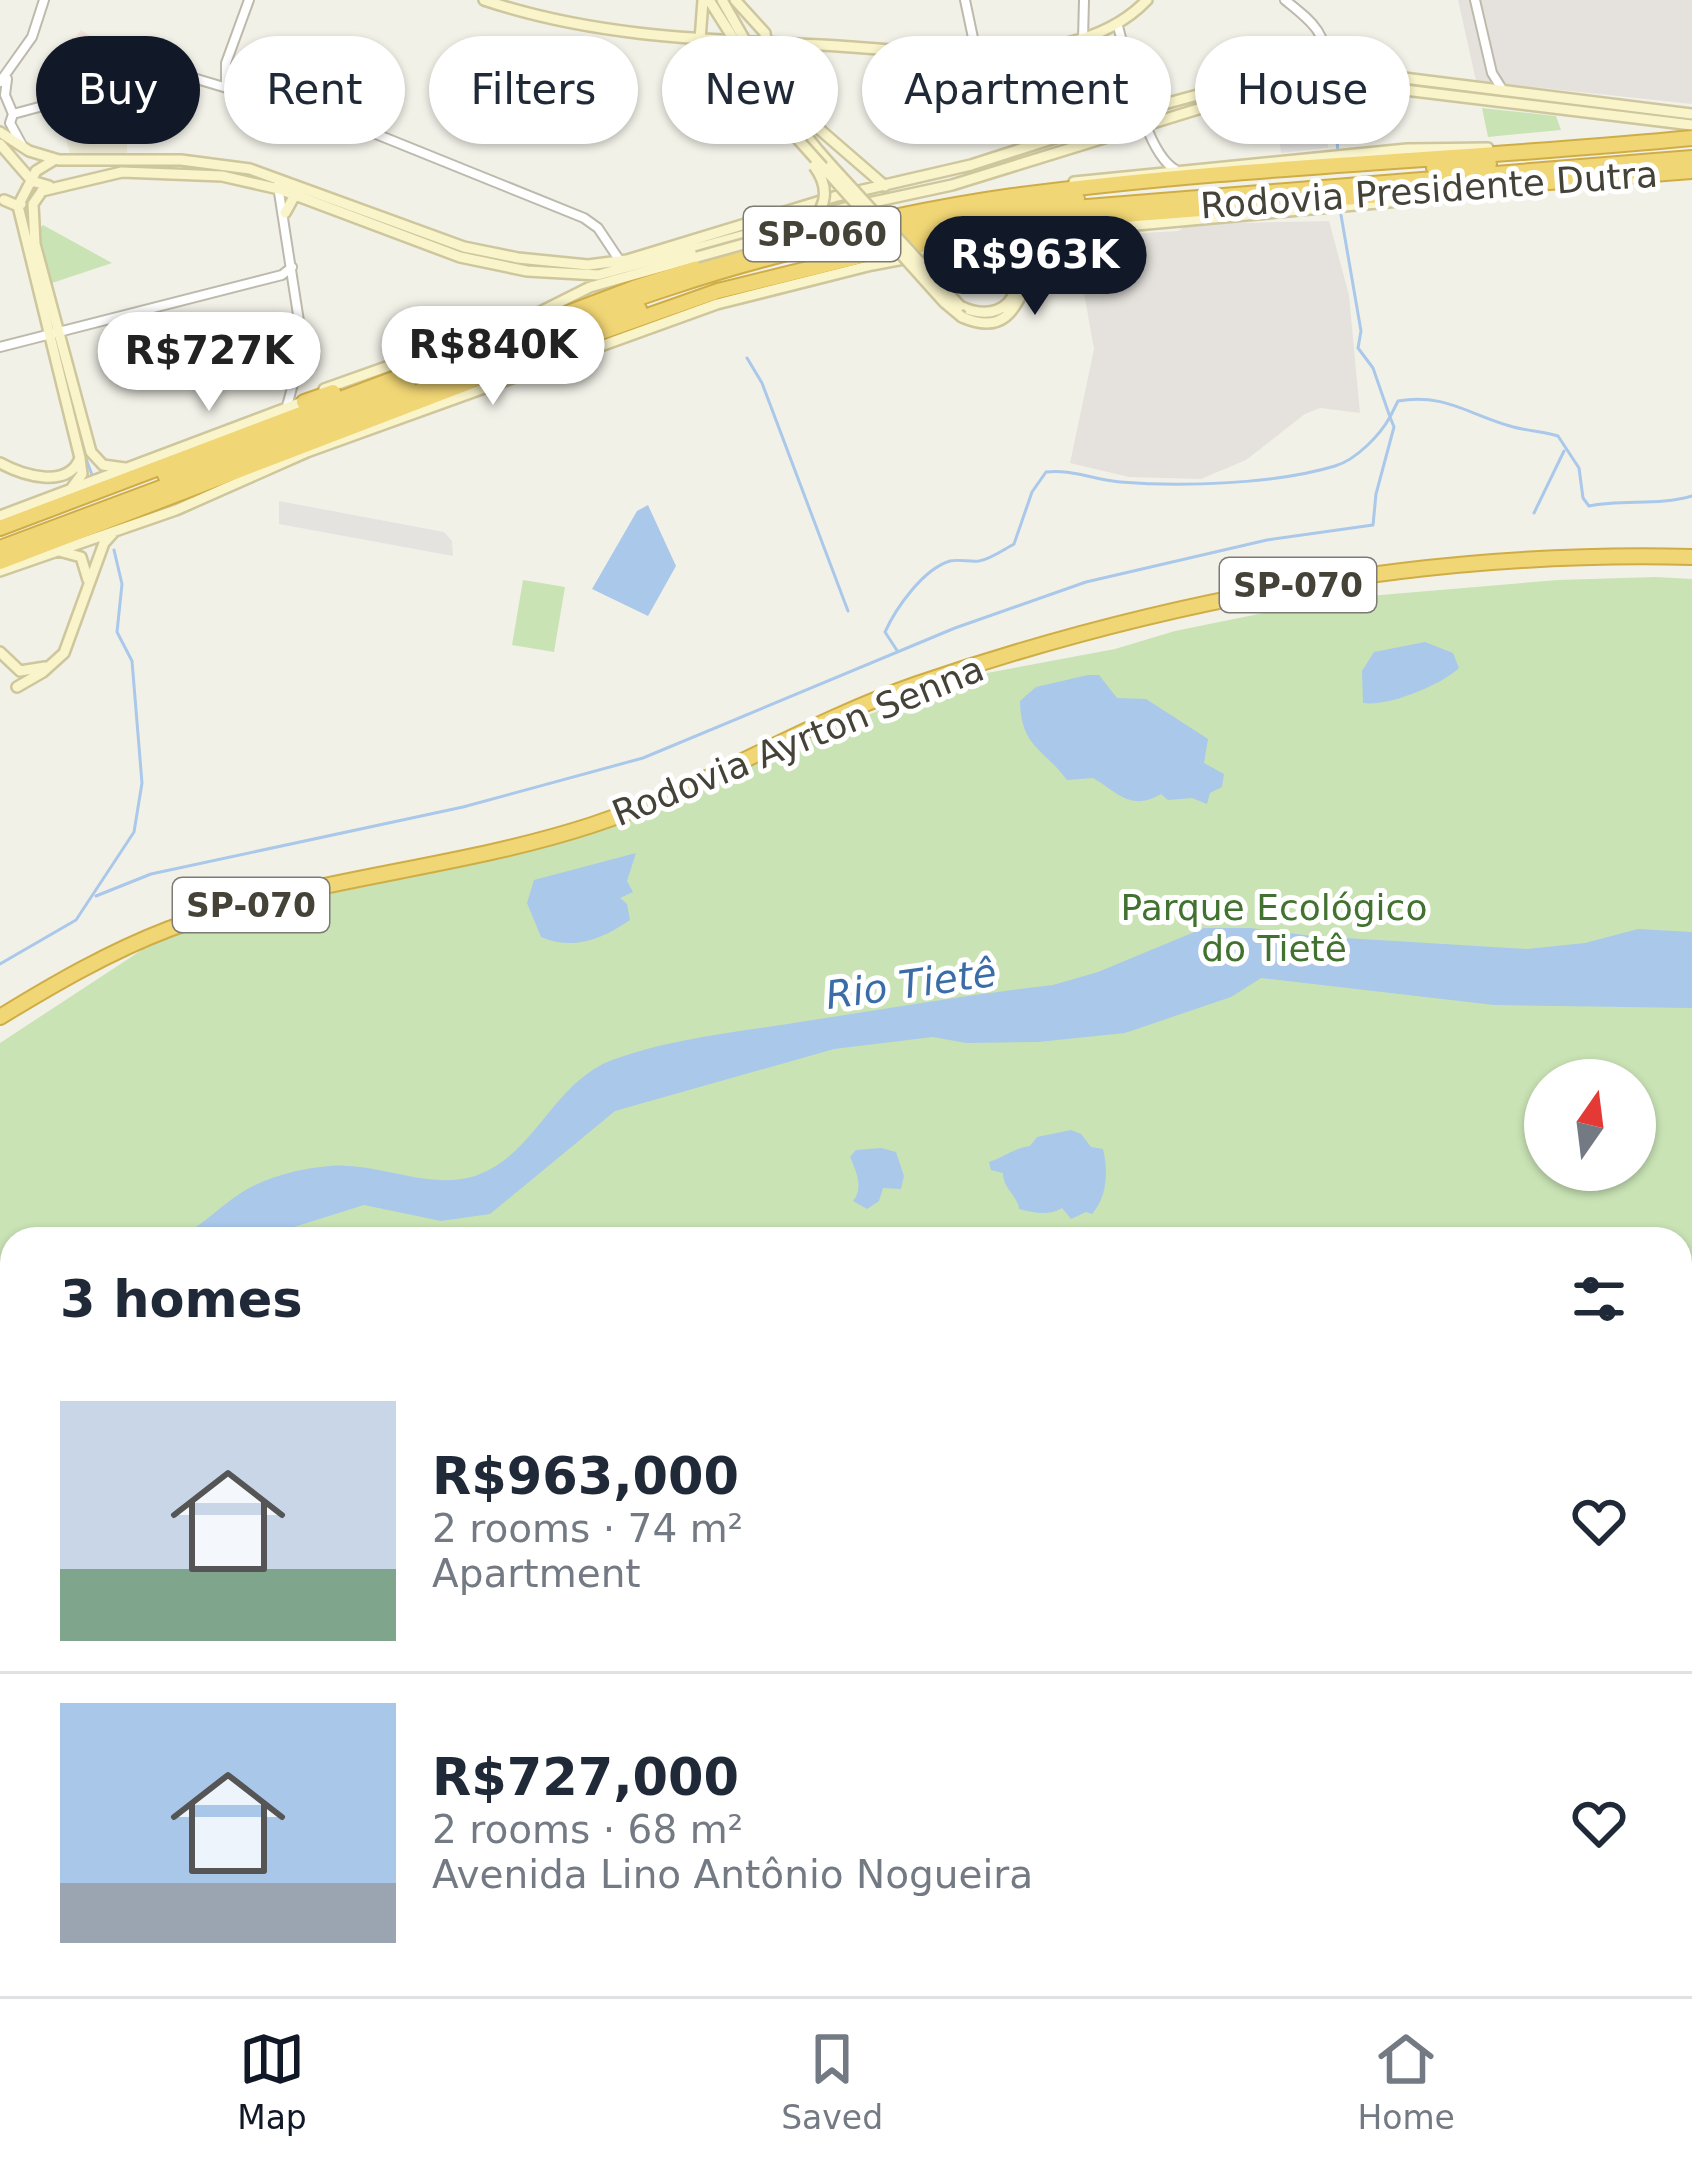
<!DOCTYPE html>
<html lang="en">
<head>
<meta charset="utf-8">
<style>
  :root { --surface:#fff; --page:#f2f2f3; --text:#1f2937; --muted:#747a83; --line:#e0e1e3; --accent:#111827 }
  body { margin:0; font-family:"DejaVu Sans",sans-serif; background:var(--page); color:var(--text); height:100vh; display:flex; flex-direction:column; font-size:45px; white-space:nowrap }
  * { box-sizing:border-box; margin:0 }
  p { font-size:39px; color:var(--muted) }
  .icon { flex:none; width:66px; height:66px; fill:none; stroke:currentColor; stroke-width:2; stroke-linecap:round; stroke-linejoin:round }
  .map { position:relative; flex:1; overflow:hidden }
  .sheet { position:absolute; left:0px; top:1227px; width:1692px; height:771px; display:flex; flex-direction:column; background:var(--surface); border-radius:36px 36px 0 0; box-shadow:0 3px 9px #0004 }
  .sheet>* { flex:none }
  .hud { position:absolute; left:36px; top:36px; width:1620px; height:108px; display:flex; gap:24px }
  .needle { width:78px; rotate:14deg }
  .controls { position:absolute; left:1524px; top:1059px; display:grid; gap:24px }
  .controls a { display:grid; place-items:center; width:132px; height:132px; border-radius:50%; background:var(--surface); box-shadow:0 3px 9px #0004; font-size:60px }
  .price { position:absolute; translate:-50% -102px; padding:0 27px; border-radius:42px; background:#fff; color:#222; font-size:39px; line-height:78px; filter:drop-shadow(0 3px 6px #0008) }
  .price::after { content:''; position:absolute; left:50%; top:72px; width:36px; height:27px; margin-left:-18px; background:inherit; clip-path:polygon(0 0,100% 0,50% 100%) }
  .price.selected { background:var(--accent); color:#fff }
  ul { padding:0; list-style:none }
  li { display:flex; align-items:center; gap:36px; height:300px; padding:0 60px }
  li+li { border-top:3px solid var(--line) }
  li span { display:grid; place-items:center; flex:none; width:336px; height:240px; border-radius:0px; color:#555 }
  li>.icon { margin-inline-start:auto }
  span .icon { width:144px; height:144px; fill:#fffc; stroke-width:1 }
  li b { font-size:51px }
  h2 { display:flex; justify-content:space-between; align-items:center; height:144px; padding:0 60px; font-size:51px }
  .chip { padding:0 42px; border-radius:54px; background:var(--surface); box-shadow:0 3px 9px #0004; font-size:42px; line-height:108px }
  .chip.selected { background:var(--accent); color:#fff }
  .tab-bar { display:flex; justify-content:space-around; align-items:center; height:168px; border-top:3px solid var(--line); background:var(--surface); font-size:33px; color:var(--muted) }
  .tab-bar a { display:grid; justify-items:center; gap:6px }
  .tab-bar .selected { color:var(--accent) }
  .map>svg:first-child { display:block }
  .residential { fill:#e6e3d7 }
  .industrial { fill:#e5e2dd }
  .education { fill:#eae7d3 }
  .medical { fill:#f2e2dd }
  .green { fill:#c9e3b5; fill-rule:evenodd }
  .parking { fill:#e4e3e0 }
  .water { fill:#aac8ea }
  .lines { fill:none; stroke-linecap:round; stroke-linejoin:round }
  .stream { stroke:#aac8ea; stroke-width:3 }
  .tertiary-casing { stroke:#bdb9ac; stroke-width:12 }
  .secondary-casing { stroke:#cec69c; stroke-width:14 }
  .primary-casing { stroke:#d9c670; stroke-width:15 }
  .motorway-casing { stroke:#cfad46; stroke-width:18 }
  .tertiary { stroke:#fff; stroke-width:8 }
  .secondary { stroke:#faf4cb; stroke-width:9 }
  .primary { stroke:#f5e69f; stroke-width:10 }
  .motorway { stroke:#f1d675; stroke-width:14 }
  .rail-casing { stroke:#969696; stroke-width:8 }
  .rail { stroke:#fff; stroke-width:3; stroke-dasharray:9; stroke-linecap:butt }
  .secondary-bridge-casing { stroke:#cec69c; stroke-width:14; stroke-linecap:butt }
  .secondary-bridge { stroke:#faf4cb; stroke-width:9 }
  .labels { text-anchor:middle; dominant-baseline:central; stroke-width:10; stroke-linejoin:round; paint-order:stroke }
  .shield { fill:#fff; stroke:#7d7b74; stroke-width:3 }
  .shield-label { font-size:33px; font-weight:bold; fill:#454238 }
  .street-label { font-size:36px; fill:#454238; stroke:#fff }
  .park-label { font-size:36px; fill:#417230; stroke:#fff }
  .water-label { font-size:39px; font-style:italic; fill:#3a6da8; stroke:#fff }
</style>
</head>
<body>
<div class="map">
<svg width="1692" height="1996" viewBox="0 0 1692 1996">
  <rect width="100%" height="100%" fill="#f2f1e8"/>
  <path class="residential" d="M1680,1937L1692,1943V1996H1572L1547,1986H1680Z"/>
  <path class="industrial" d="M1458,0H1692V104L1476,81Z
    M1114,36L1133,110L1040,139L1035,60L1102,44Z
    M1329,221L1349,295L1360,413L1320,408L1305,414L1246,460L1201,479L1129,477L1070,463L1094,349L1074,237L1178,231L1188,224Z"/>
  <path class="education" d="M119,89L131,118L127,122V154L70,153L56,105Z
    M1692,1398V1619L1680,1620V1409Z"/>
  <path class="medical" d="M81,30L99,42L93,50L99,70L117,67L122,82L58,97L51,72Z"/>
  <path class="green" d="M1482,108L1556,116L1561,130L1488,137Z
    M43,225L112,263L49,284L39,229Z
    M1655,577L1692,579V1320L1680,1332V1239H12V1986H791L735,1996H0V1043L154,942L249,911L485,861L638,814L851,721L976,675L1115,649L1175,631L1333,599L1558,580ZM1545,1080H1635V1170H1545Z
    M523,580L565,587L554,652L512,645Z
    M1042,1986H1293L1285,1996H1022Z"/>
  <path class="parking" d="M1323,87L1328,148L1281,153L1279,135L1262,138L1250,96Z
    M279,501L444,532L452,541L453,556L279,524Z"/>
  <path class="water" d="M648,505L676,566L648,616L592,589L637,511Z
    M1425,642L1453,653L1459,668C1441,685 1388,707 1363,703L1362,671L1374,652Z
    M1088,675H1099L1117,698L1146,699L1208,739L1204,763L1224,774L1222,787L1210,793L1207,804L1192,798L1168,800L1161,794C1131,812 1117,792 1093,778L1067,780C1042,747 1021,747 1020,701L1036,687Z
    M636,853L627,881L633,892L620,898L627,904L630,920C602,939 574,951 541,937L527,903L534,880Z
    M1204,928H1250L1312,936L1527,949L1585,943L1638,929L1692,932V1008L1494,1005L1261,978L1231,997L1125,1033L1038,1042L966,1043L933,1037L834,1049L615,1111L490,1214L441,1221L364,1205L256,1239H176C204,1226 224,1201 251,1187C275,1175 304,1168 330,1166C379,1162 427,1191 475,1176C535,1156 552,1083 612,1060C671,1038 737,1032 800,1022C884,1009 968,995 1053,985L1098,972Z
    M1071,1130L1081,1134L1091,1147L1103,1149C1108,1169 1108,1196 1092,1214L1086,1212L1071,1219L1062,1208C1050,1216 1033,1213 1019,1209C1018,1196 1003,1189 1003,1173L991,1170L989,1162C1005,1157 1014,1148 1030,1146L1037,1137Z
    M881,1148L896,1152L904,1176L901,1189L883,1188L879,1201L867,1209L853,1201C864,1189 856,1170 850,1157L856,1150Z
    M12,1550V1791L1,1792L0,1553Z
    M0,1828L12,1831V1971L0,1963Z"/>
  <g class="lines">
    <path class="stream" d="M1332,88L1338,152
      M747,358L762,383L848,611
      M85,456L92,475
      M1534,513L1564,451
      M898,652L885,632C896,608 923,569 950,561C959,559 969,562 979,561C991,559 1003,550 1014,544L1032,492L1046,472C1073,469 1094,480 1120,482C1182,487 1276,484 1335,466C1356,460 1380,435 1390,417L1373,368L1358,348L1361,331L1341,215
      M96,896L151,874L463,807L643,758L955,628L1086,582L1267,540L1373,525L1376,494L1394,427L1390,417L1398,401C1444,393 1468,414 1510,426C1526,431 1542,431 1558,436L1579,468L1583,498L1589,506C1623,499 1659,506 1692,496
      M0,964L76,920L134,832L142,783L132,661L117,632L122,584L114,550
      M1680,1433L1692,1421
      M1671,1986L1681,1996
      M1307,1996L1315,1986"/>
    <g class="tertiary-casing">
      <path id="tertiary" d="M965,0L976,52
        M1285,0C1311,21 1329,33 1325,69
        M1475,0L1492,73L1502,89
        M1117,23C1128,59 1143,152 1176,170
        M1083,39L1084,0
        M7,79L5,95L13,114L10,123L23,147
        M0,82L32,37L44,0
        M226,85V63L249,0
        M13,114L144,79L180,74L361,128L584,218L598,228L620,261
        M278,186L303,347L287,406
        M0,347L282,275L292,267
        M1680,1401L1692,1390
        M911,1996L940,1986"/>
    </g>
    <g class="secondary-casing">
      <path id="secondary" d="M484,0C600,39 718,40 838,46C914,51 992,61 1067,43C1096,36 1126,22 1147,0
        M709,0L795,136
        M722,0C756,59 785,115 831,165
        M735,0L765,33L770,68L788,94L818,128L885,186
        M700,40L703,0
        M0,132L29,151L59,160H181L250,169L464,247L518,258L588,265L627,260L837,196L971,165L1142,110L1279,73L1340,70L1692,114
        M0,144L32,181L49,186
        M54,160L36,171L18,206L80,458L82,474L71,489
        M1074,182L1407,149L1488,148
        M4,200L18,206L21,204
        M33,204L42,191L122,172L222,176L279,189L460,257L527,271L598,275L841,209L952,185L1276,85L1339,82L1692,125
        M33,204L35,244L91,452L103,465L125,468
        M285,213L295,195
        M960,306C1021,335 1039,254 979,248
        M962,317C1032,348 1017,252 1064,235
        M324,389L538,313L590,287L697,257
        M0,463C22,475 68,490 80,458
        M0,516L305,401
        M59,551L81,557L88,580
        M0,571L176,510L307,452L717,304L872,265L1037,234L1466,195
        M0,652L20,671L45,667
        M17,687L43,672L64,653L104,543L113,533
        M1680,1707L1692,1722"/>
    </g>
    <g class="primary-casing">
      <path id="primary" d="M1680,1656L1692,1655
        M1680,1670L1692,1667
        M1680,1677L1692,1675
        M1398,1996L1404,1986
        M1408,1996L1415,1986"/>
    </g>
    <g class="motorway-casing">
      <path id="motorway" d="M1434,168L1489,164
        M892,241L972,224L1087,207L1692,158
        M479,356C543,332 606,308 671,287C802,243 940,218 1077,199
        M304,402L333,392
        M165,475L408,383
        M0,528L634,288C757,248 884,214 1013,196C1238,166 1466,160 1692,138
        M0,548L639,309
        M0,562L579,340L718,291L869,254L1072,219L1692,171
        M0,1017C54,984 109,952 169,929C305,878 454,870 592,825C704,788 805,723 917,684C1166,599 1428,550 1692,557
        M1680,1363L1692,1352
        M1680,1377L1692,1365
        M821,1996L860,1986"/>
    </g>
    <use href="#tertiary" class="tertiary"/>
    <use href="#secondary" class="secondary"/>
    <use href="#primary" class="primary"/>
    <use href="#motorway" class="motorway"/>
    <g class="rail-casing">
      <path id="rail" d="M1680,1421L1692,1411
        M1680,1624L1692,1623
        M1331,1996L1338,1986"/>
    </g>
    <use href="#rail" class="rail"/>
    <g class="secondary-bridge-casing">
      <path id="secondary-bridge" d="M795,136L944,302L962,317
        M831,165L960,306
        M697,257L801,228C826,213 832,190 814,166"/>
    </g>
    <use href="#secondary-bridge" class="secondary-bridge"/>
  </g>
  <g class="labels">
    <g class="shield">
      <rect x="744" y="207" width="156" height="54" rx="9"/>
      <rect x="1220" y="558" width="156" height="54" rx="9"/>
      <rect x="173" y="878" width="156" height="54" rx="9"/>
    </g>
    <g class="shield-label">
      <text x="822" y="234">SP-060</text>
      <text x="1298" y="585">SP-070</text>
      <text x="251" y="905">SP-070</text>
    </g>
    <g class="street-label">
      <text transform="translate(1429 190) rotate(-4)">Rodovia Presidente Dutra</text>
      <text transform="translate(798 741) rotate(-22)">Rodovia Ayrton Senna</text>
    </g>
    <g class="park-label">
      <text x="1274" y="907">Parque Ecológico<tspan x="1274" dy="41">do Tietê</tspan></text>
    </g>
    <g class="water-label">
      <text transform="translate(911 984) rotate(-8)">Rio Tietê</text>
    </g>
  </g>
</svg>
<div class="controls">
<a><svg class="needle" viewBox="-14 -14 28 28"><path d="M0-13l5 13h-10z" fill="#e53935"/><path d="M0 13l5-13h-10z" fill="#747a83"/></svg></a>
</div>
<b class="price selected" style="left:1035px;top:318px">R$963K</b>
<b class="price" style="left:493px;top:408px">R$840K</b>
<b class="price" style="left:209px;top:414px">R$727K</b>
<div class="hud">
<a class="chip selected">Buy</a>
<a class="chip">Rent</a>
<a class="chip">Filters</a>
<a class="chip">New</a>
<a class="chip">Apartment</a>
<a class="chip">House</a>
</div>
<section class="sheet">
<h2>3 homes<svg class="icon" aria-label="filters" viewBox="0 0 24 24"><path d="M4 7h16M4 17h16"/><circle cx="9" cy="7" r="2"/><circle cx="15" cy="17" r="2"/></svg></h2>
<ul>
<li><span style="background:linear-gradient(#c9d6e8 70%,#7fa58c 0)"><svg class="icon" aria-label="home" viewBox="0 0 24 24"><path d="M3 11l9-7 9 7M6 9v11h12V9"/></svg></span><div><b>R$963,000</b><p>2 rooms · 74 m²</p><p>Apartment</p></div><svg class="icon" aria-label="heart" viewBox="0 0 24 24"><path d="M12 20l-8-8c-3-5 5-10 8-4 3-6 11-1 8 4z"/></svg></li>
<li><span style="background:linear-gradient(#a9c7e8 75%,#9aa5b1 0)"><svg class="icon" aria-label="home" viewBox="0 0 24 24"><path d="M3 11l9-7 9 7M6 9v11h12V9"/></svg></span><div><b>R$727,000</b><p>2 rooms · 68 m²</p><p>Avenida Lino Antônio Nogueira</p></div><svg class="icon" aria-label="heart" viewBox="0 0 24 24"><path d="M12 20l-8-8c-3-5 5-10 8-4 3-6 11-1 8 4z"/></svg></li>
</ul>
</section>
</div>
<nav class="tab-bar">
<a class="selected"><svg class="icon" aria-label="map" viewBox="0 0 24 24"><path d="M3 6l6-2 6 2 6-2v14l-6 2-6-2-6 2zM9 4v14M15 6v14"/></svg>Map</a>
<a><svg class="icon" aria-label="saved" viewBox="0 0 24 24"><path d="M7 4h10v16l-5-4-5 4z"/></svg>Saved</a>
<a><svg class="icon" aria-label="home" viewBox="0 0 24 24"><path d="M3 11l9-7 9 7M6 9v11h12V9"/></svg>Home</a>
</nav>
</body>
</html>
